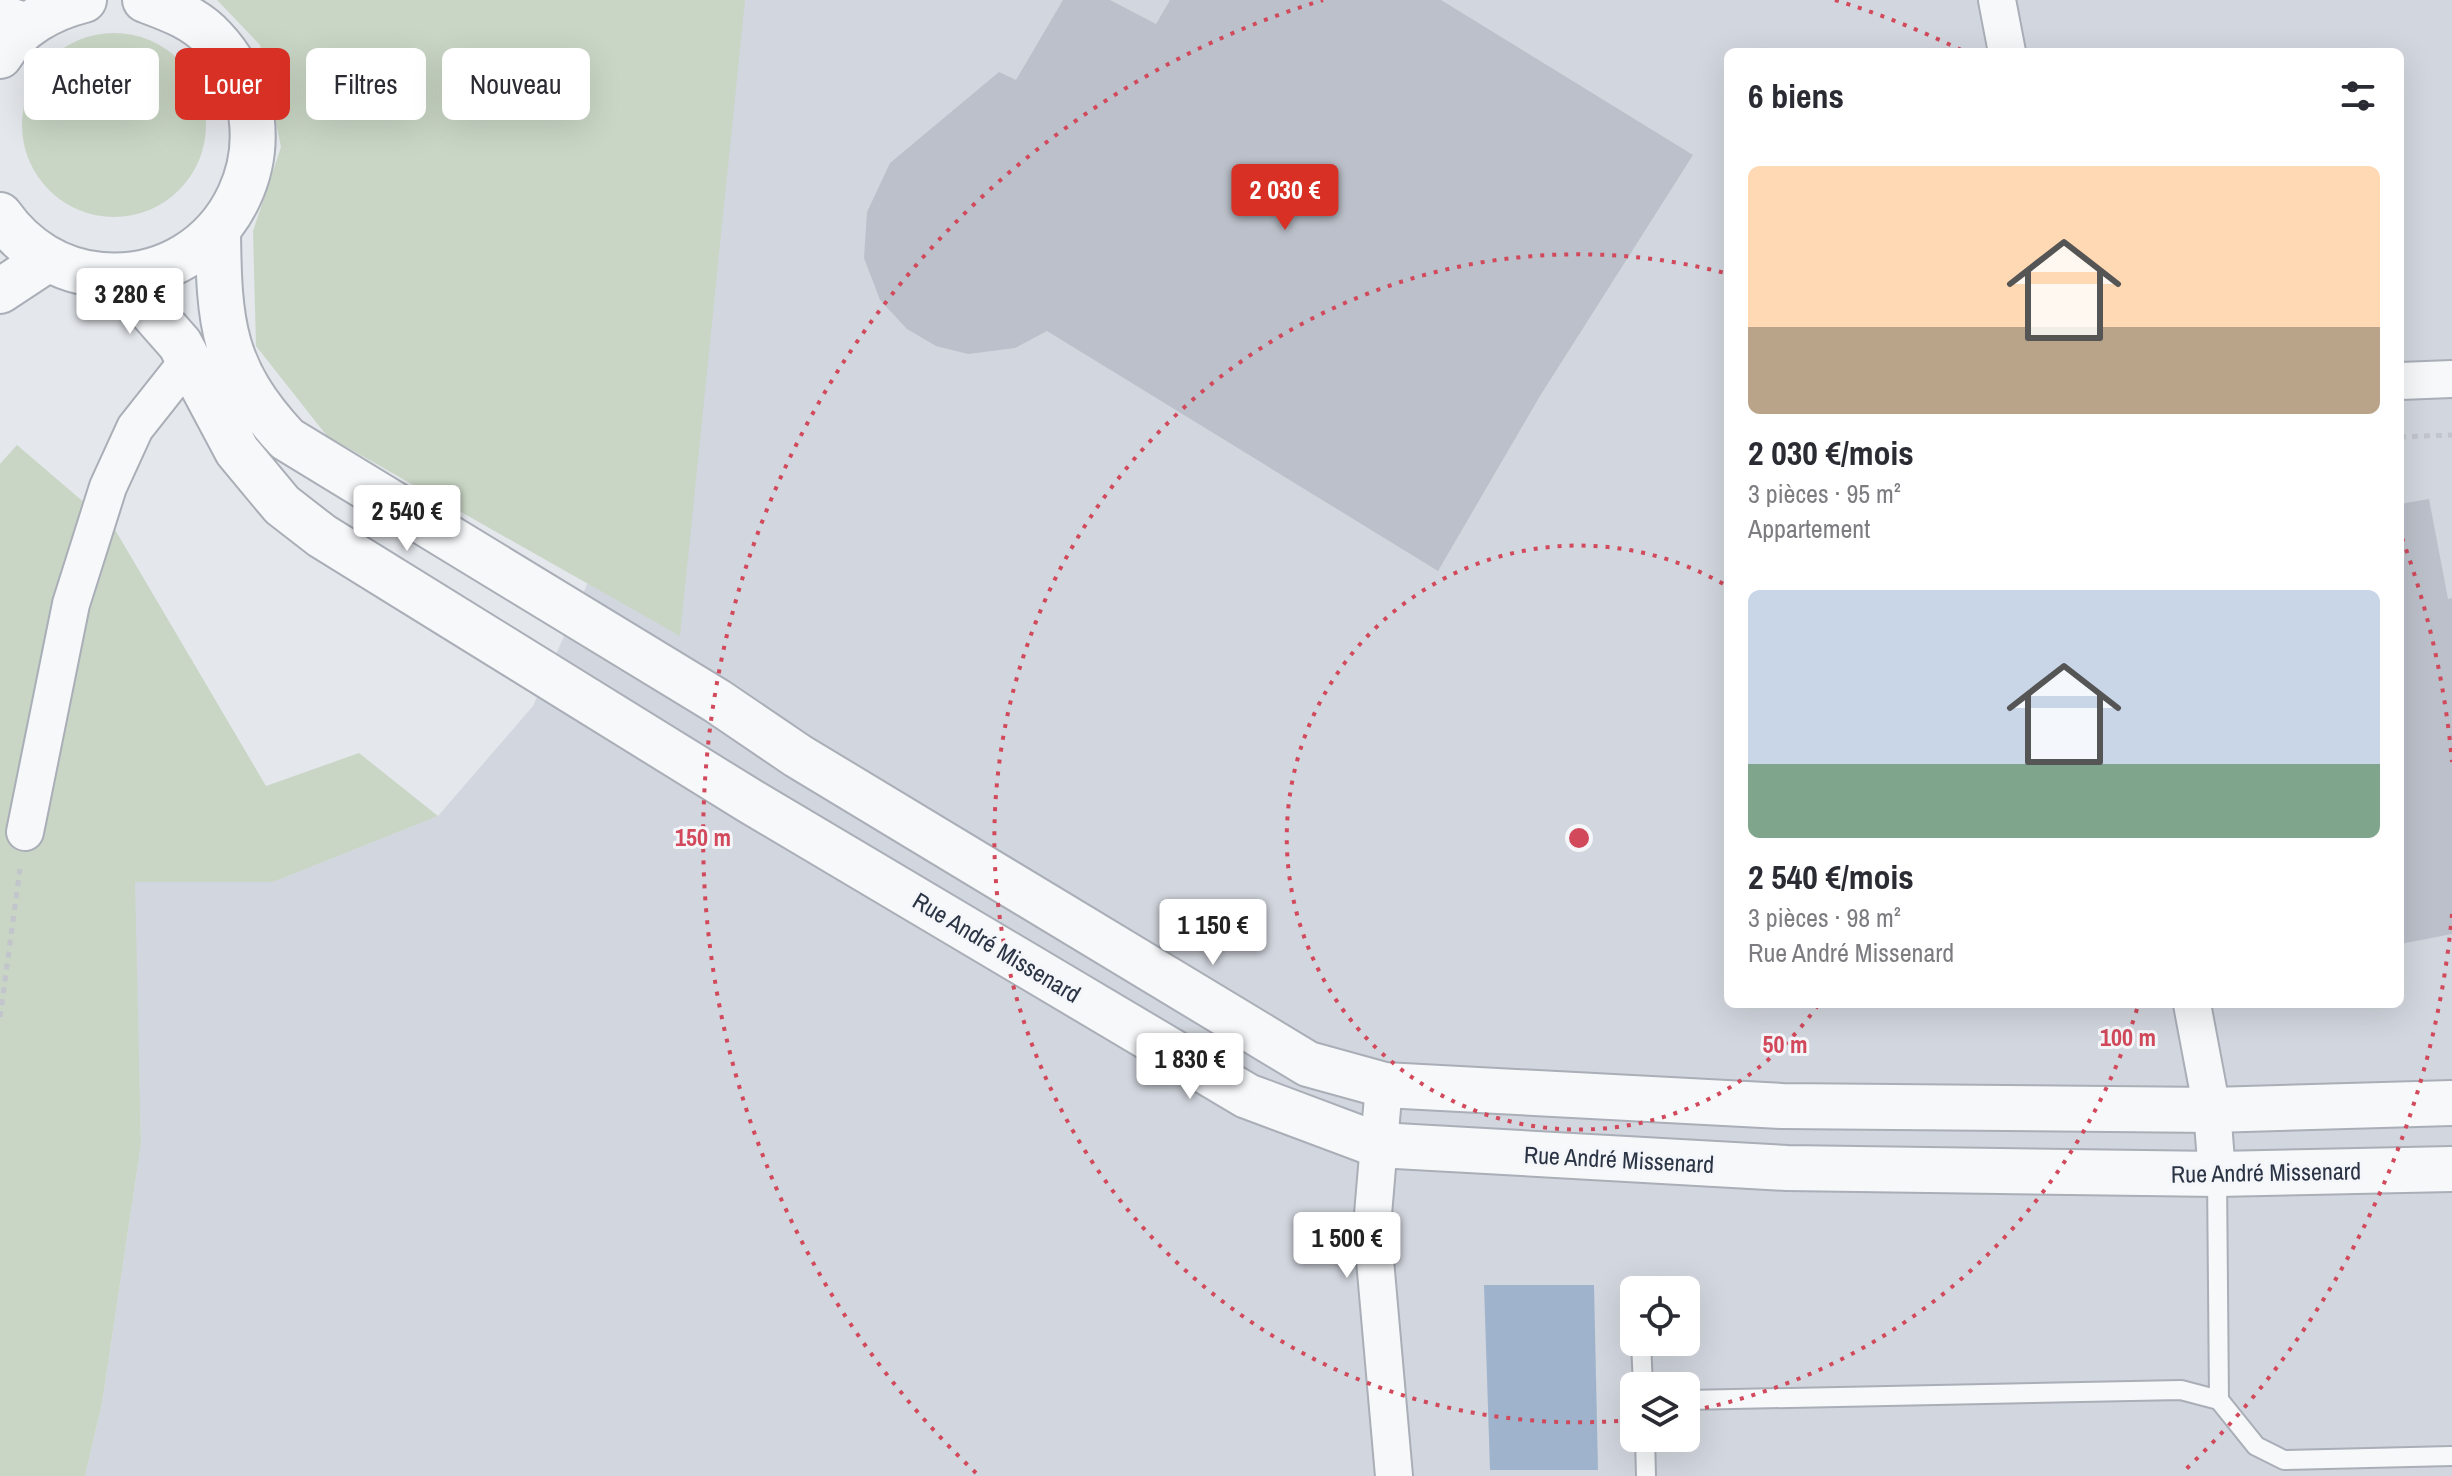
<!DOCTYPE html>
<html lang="fr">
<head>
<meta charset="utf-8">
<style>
  :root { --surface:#fff; --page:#f2f2f3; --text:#2b2b33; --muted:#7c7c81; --accent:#d93025 }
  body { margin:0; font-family:"Archivo Narrow",sans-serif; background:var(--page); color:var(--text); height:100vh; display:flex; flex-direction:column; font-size:30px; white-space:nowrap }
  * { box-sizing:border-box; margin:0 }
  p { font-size:26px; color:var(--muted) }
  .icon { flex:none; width:44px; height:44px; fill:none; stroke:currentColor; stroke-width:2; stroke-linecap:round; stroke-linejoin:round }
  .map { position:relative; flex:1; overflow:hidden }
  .sheet { position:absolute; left:1724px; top:48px; width:680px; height:960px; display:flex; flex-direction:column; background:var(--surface); border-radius:12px; box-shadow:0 8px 32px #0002 }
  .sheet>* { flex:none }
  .top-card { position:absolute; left:24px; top:48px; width:760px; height:72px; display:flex; gap:16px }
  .tools { position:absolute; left:1620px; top:1276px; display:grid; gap:16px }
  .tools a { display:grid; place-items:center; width:80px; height:80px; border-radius:12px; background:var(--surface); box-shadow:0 8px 32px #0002; font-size:40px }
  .price { position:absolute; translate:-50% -68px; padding:0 18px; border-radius:8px; background:#fff; color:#222; font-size:26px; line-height:52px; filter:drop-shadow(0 2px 4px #0008) }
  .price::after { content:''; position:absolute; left:50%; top:48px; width:24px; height:18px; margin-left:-12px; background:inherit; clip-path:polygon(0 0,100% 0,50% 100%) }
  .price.current { background:var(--accent); color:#fff }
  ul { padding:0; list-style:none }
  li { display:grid; align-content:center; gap:16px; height:424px; padding:0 24px }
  li span { display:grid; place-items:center; height:248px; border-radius:12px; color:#555 }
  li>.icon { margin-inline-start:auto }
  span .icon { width:144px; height:144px; fill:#fffc; stroke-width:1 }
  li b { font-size:34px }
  h2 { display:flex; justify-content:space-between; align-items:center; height:96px; padding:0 24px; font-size:34px }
  .pill { padding:0 28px; border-radius:12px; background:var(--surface); box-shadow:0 8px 32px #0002; font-size:28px; line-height:72px }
  .pill.current { background:var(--accent); color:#fff }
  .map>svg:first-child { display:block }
  .built { fill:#d2d6de; fill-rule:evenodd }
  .green { fill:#c9d6c5 }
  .water { fill:#9fb4cc }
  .building { fill:#bbc0ca }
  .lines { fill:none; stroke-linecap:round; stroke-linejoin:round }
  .service-casing { stroke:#a9aeb7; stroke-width:22 }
  .minor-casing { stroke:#a9aeb7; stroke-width:40 }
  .tertiary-casing { stroke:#a9aeb7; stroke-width:48 }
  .path { stroke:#c2c5cb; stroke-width:5; stroke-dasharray:6 6; stroke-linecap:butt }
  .service { stroke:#f7f8fa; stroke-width:18 }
  .minor { stroke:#f7f8fa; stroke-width:36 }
  .tertiary { stroke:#f7f8fa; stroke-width:44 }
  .ring { fill:none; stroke:#d1495b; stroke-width:4; stroke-dasharray:4 8 }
  .labels { text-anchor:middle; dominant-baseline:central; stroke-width:6; stroke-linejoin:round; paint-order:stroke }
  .street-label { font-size:24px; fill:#2b3445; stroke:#f4f6f9 }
  .centre { fill:#d1495b; stroke:#f4f6f9; stroke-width:4 }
  .ring-label { font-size:24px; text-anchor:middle; font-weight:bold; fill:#d1495b; stroke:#f4f6f9; stroke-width:6; stroke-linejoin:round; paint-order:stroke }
</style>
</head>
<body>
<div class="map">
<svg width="2452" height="1476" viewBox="0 0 2452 1476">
  <rect width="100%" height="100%" fill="#e4e7ec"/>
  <path class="built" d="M583,0H2452V1476H85L102,1403L141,1144L134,882H273L438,816L533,706L597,562ZM1728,52H2400V1004H1728ZM1634,1290H1686V1342H1634ZM1634,1386H1686V1438H1634Z"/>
  <path class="green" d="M217,0H745L680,636L327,436L256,346L253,231L281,147L260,45Z
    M22 125a92 92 0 1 1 184 0a92 92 0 1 1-184 0Z
    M17,445L114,528L266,786L359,753L438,816L273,882H135L141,1144L102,1403L85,1476H0V464Z"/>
  <path class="water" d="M1594,1285L1598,1470H1490L1484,1285Z"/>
  <path class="building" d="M1063,0H1110L1156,24L1170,0H1441L1693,155L1540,396L1438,571L1047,331L1015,348L968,354L936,346L907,329L880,300L864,258L867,212L890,163L999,72L1016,80Z
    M2429,499L2448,599L2452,598V934L2400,944V504Z"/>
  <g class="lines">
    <g class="service-casing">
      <path id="service" d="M2217,1174L2219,1400
        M1639,1287V1290
        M1641,1342L1643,1386
        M1686,1400L2181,1390L2219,1400L2256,1446L2284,1460L2452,1456
        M1645,1438L1646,1476"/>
    </g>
    <g class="minor-casing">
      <path id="minor" d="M1997,0L2007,52
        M0,13L31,23
        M2400,381L2452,379
        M25,832L71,604L108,487L135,428L188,361
        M2192,1004L2212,1110L2217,1174
        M1384,1085L1372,1226L1394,1476"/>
    </g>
    <g class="tertiary-casing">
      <path id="tertiary" d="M0,56C18,26 51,8 84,0
        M0,215C24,249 59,271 101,275C231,286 302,132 213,38C195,18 169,9 145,0
        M218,231C219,323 222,369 287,439L717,701L798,756L1308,1064L1384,1085L1782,1106L2212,1110L2452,1103
        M121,277L180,344L237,451L282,505L322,536L750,801L1247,1096L1378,1145L1787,1168L2217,1174L2452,1169
        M0,291L47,260"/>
    </g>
    <path class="path" d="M2400,437L2452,435
      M0,1017L20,869"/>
    <use href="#service" class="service"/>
    <use href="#minor" class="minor"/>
    <use href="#tertiary" class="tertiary"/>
  </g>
  <g class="ring">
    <path d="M1818 1005A292 292 0 1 1 1727 586"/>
    <path d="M2137 1009A584 584 0 0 1 1690 1411M1630 1420A584 584 0 1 1 1725 273"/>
    <path d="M2452 914A876 876 0 0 1 2182 1473M976 1473A876 876 0 0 1 1323 0M1835 0A876 876 0 0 1 1963 51M2402 538A876 876 0 0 1 2452 762"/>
  </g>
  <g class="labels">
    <g class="street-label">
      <text transform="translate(997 947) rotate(31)">Rue André Missenard</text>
      <text transform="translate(1619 1159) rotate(3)">Rue André Missenard</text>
      <text transform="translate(2266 1172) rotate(-1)">Rue André Missenard</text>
    </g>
  </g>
  <circle cx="1579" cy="838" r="12" class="centre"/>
  <g class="ring-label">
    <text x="703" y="846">150 m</text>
    <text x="2128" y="1046">100 m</text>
    <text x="1785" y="1053">50 m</text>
  </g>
</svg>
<div class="tools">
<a><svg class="icon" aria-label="locate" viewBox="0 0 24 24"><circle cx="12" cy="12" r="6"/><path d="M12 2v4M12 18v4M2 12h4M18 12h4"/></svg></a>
<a><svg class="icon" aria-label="layers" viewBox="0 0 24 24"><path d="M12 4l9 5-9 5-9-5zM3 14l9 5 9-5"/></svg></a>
</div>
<b class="price current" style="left:1285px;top:232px">2 030 €</b>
<b class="price" style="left:130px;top:336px">3 280 €</b>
<b class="price" style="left:407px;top:553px">2 540 €</b>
<b class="price" style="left:1213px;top:967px">1 150 €</b>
<b class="price" style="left:1190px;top:1101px">1 830 €</b>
<b class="price" style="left:1347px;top:1280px">1 500 €</b>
<div class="top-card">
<a class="pill">Acheter</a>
<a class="pill current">Louer</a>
<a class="pill">Filtres</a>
<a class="pill">Nouveau</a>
</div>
<section class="sheet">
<h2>6 biens<svg class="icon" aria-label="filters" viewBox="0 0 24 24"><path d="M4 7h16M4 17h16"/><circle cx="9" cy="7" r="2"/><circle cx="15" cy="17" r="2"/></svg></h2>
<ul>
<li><span style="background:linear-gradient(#ffd9b3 65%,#b9a48a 0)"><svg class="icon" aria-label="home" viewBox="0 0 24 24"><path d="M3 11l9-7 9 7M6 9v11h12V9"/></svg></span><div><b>2 030 €/mois</b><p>3 pièces · 95 m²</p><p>Appartement</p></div></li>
<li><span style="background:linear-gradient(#c9d6e8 70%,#7fa58c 0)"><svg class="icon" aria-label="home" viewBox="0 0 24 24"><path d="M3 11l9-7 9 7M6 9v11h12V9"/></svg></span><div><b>2 540 €/mois</b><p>3 pièces · 98 m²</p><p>Rue André Missenard</p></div></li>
</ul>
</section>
</div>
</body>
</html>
